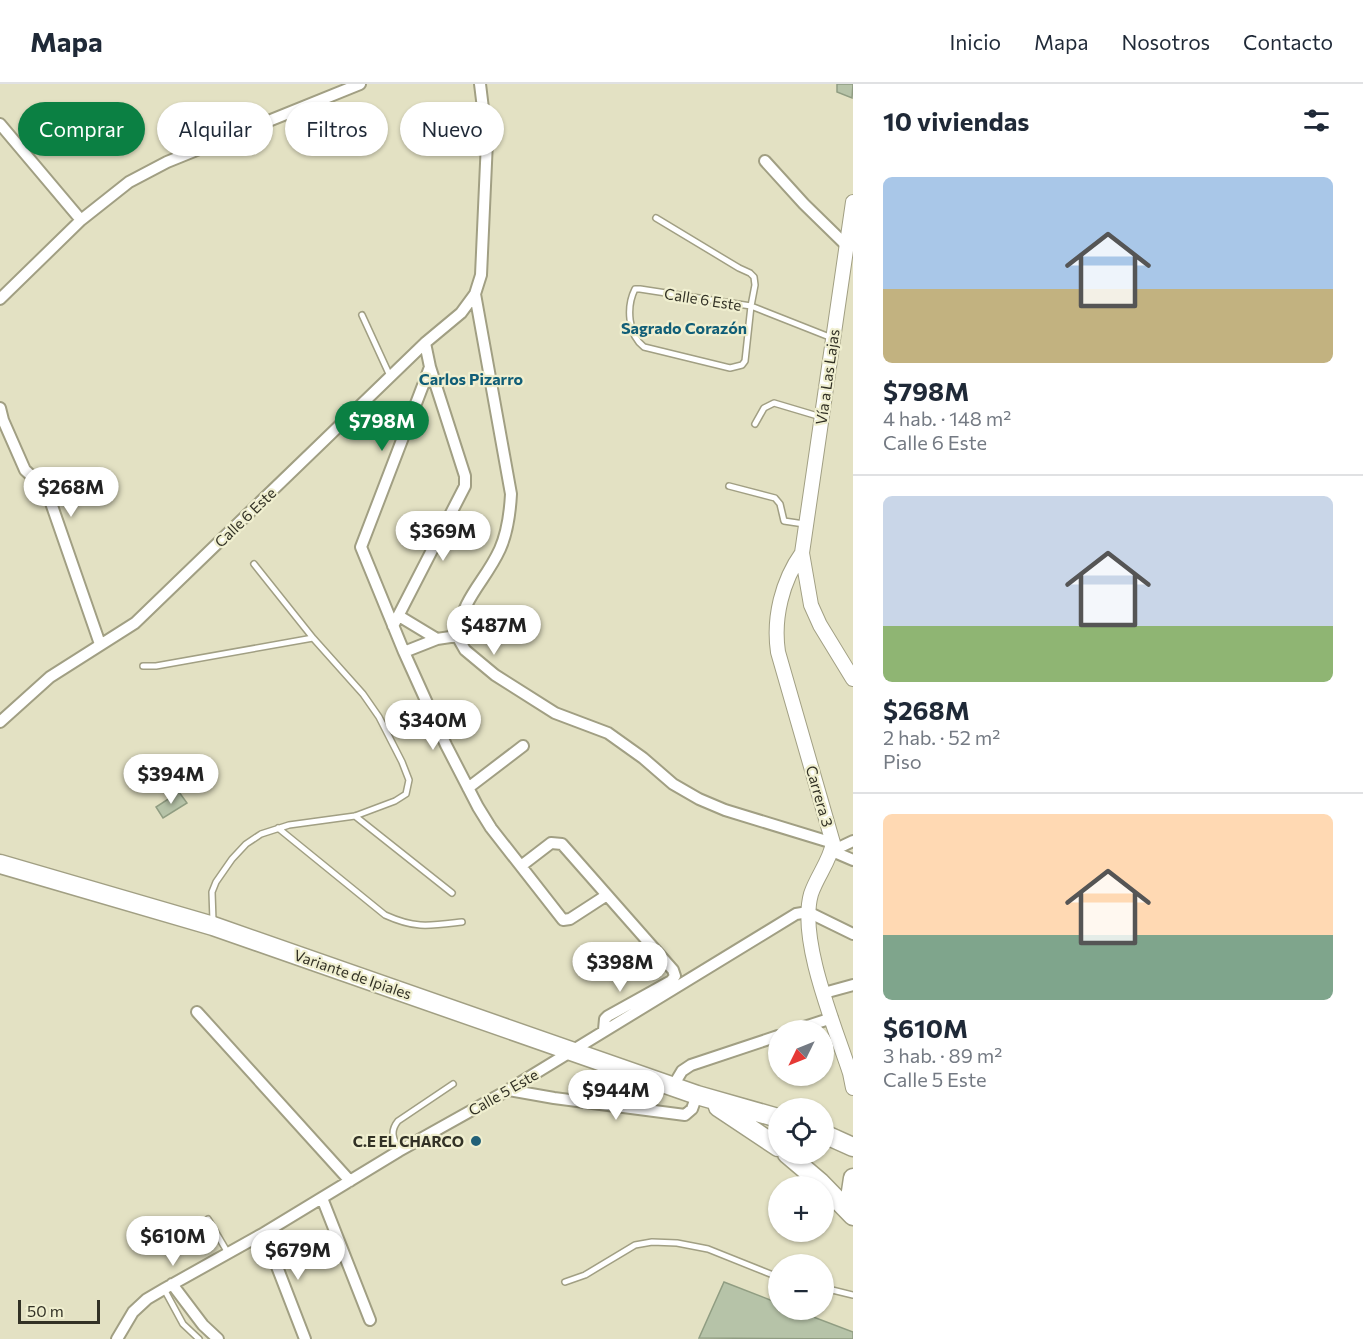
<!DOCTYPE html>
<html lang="es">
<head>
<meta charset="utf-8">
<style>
  :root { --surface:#fff; --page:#f2f2f3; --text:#1f2937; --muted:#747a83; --line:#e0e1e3; --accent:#0b8043 }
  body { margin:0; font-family:Commissioner,sans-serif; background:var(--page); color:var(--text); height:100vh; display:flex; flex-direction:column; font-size:22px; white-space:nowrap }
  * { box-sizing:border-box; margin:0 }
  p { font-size:20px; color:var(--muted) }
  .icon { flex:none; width:33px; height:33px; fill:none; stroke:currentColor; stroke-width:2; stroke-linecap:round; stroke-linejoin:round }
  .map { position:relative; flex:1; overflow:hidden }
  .sheet { display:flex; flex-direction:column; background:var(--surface); width:510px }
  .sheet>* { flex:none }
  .top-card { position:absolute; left:18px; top:18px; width:570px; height:54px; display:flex; gap:12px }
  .needle { width:39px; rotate:227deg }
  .fabs { position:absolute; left:768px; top:936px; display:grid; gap:12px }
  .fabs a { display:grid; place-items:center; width:66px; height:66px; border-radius:50%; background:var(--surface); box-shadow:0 2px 4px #0004; font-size:30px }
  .scale { position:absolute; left:18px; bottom:15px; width:82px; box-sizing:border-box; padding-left:6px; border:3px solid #323125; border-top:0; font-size:16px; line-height:21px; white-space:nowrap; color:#323125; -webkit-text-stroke:4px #f0efd0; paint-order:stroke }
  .price { position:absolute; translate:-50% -51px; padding:0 14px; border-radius:21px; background:#fff; color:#222; font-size:20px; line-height:39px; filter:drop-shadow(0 2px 3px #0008) }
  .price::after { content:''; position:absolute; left:50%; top:36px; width:18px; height:14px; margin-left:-9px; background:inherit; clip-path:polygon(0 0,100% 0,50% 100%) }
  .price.current { background:var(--accent); color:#fff }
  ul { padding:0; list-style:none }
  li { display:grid; align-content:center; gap:12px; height:318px; padding:0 30px }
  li+li { border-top:2px solid var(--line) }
  li span { display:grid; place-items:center; height:186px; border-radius:9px; color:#555 }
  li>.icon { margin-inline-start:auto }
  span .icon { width:108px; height:108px; fill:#fffc; stroke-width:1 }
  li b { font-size:26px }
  h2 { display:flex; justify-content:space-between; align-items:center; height:72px; padding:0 30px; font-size:26px }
  .chip { padding:0 21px; border-radius:27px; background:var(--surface); box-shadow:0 2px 4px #0004; font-size:21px; line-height:54px }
  .chip.current { background:var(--accent); color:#fff }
  header { display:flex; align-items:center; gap:36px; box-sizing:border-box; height:84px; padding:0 30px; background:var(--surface); border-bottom:2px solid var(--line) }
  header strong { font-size:28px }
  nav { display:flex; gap:33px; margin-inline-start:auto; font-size:21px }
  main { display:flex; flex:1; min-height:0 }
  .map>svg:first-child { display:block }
  .building { fill:#b6c3a8; stroke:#909d82; stroke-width:1.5 }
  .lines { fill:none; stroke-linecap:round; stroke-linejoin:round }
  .service-casing { stroke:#a19f83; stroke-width:8 }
  .minor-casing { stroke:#a19f83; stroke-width:14 }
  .tertiary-casing { stroke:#a19f83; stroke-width:16 }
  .trunk-casing { stroke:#a19f83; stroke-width:21 }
  .service { stroke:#fff; stroke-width:5 }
  .minor { stroke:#fff; stroke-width:10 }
  .tertiary { stroke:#fff; stroke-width:14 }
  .trunk { stroke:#fff; stroke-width:18 }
  .poi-dot { fill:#226077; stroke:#f0efd0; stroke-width:2 }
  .labels { text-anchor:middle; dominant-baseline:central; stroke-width:4.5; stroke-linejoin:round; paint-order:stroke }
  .street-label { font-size:15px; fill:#323125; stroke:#f0efd0 }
  .poi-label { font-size:15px; font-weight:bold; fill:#323125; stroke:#f0efd0; text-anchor:end }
  .neighbourhood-label { font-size:16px; font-weight:bold; fill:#115e77; stroke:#f0efd0 }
</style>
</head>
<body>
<header>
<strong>Mapa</strong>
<nav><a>Inicio</a><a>Mapa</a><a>Nosotros</a><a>Contacto</a></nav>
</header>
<main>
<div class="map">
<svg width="853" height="1255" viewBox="0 0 853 1255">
  <rect width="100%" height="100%" fill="#e3e1c3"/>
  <path class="building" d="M837,0H853L852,14L837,8Z
    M179,708L187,719L163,734L156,723Z
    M724,1198L778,1219V1226H795L853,1248V1255L699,1254Z"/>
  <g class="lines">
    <g class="service-casing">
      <path id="service" d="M656,134L739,184L750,189L754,193L755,201L751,222L745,277L742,281L730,284L644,263C628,251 626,223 635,205H640L751,222L832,254
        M362,231L390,292
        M755,340L764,324L774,319L821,333
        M729,402L775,414L780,420L784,437L804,440
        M254,480L313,554
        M143,582H156L313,554L363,610L379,633L402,678L409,696L406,710L395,717L355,732L289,741L261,750L246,760L232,775L216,798L212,808L213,837
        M355,732L452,809
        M278,744L385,831C416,845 429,842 462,838
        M399,1067C394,1056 389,1048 398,1037L453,1000
        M208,1135L228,1169
        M565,1198L585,1191L635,1161L652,1158L677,1159L708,1165L778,1193
        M824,1204L853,1211
        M164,1205L183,1240L199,1255"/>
    </g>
    <g class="minor-casing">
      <path id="minor" d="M480,0L487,57L481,191L475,210L511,410C510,429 508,447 500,465C485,498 463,512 457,552L465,566L495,591L555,629L608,649L643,674L673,700L699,715L725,726L833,759
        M0,40L81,136
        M765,77L804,120L847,162
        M0,215L81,136L129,98L167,78L360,0
        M430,283L361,463L404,568L446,661L478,723L491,744L563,836L570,835L607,811
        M0,324L3,336L25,386L38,398L50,416L100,560
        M399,532L437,555
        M393,542L465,402V392L430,283L425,259
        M404,568L437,555L457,552
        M0,638L50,593L135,539L425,259L461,229L475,210
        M468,704L523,662
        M832,767L853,757
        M832,767L853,776
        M521,782L551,759L562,760L673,886L675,892L671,897L608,932L605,935L604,946
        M824,909L853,901
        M197,928L350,1097
        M795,946L832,934
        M673,1002L682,987L691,981L778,952
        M508,1006L554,1014L685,1031L692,1025L697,1011
        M322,1114L370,1236
        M264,1149L305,1255
        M172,1200L203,1241L218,1255
        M117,1255L133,1228L147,1215L164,1205L264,1149L399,1067L508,1006L796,830L808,828L853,850"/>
    </g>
    <g class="tertiary-casing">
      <path id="tertiary" d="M853,118L802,469L811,521L820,541L853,595
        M802,469C782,497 773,534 778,568L833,759C830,777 817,792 811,810C798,856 835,943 850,989L853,1004"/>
    </g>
    <g class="trunk-casing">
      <path id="trunk" d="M0,780L213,842L697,1011L778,1034
        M718,1023L778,1063
        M824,1050L853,1063
        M787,1070L820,1098L853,1132
        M853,1094L850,1114L853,1129"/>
    </g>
    <use href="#service" class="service"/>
    <use href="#minor" class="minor"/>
    <use href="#tertiary" class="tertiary"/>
    <use href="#trunk" class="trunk"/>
  </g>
  <circle class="poi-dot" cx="476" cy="1057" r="6"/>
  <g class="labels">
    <g class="street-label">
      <text transform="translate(703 215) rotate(9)">Calle 6 Este</text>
      <text transform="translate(827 293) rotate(-82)">Vía a Las Lajas</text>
      <text transform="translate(245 433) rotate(-44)">Calle 6 Este</text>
      <text transform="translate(820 712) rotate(74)">Carrera 3</text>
      <text transform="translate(353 890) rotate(19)">Variante de Ipiales</text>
      <text transform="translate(503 1008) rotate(-30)">Calle 5 Este</text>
    </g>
    <g class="poi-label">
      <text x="464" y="1057">C.E EL CHARCO</text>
    </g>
    <g class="neighbourhood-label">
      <text x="684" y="243">Sagrado Corazón</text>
      <text x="471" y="294">Carlos Pizarro</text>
    </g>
  </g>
</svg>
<div class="fabs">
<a><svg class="needle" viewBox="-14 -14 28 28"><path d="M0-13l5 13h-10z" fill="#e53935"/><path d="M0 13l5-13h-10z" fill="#747a83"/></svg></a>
<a><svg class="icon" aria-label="locate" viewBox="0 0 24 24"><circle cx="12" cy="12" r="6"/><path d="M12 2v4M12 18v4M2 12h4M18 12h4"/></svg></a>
<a>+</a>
<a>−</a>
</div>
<div class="scale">50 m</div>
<b class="price current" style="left:382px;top:368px">$798M</b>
<b class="price" style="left:71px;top:434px">$268M</b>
<b class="price" style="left:443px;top:478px">$369M</b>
<b class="price" style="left:494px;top:572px">$487M</b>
<b class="price" style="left:433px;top:667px">$340M</b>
<b class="price" style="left:171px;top:721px">$394M</b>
<b class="price" style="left:620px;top:909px">$398M</b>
<b class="price" style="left:616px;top:1037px">$944M</b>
<b class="price" style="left:173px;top:1183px">$610M</b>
<b class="price" style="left:298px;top:1197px">$679M</b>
<div class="top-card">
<a class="chip current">Comprar</a>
<a class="chip">Alquilar</a>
<a class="chip">Filtros</a>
<a class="chip">Nuevo</a>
</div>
</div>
<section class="sheet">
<h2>10 viviendas<svg class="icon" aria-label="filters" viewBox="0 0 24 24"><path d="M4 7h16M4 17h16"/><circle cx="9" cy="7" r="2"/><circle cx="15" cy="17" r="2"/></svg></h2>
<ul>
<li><span style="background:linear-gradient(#a9c7e8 60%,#c2b280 0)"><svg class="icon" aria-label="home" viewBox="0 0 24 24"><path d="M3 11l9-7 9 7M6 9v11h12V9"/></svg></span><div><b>$798M</b><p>4 hab. · 148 m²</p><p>Calle 6 Este</p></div></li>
<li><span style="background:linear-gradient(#c9d6e8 70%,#8fb573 0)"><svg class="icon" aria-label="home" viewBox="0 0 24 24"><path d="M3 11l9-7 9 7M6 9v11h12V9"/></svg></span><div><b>$268M</b><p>2 hab. · 52 m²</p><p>Piso</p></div></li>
<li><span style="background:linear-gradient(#ffd9b3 65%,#7fa58c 0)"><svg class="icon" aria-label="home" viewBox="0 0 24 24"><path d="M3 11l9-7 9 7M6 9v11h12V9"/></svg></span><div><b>$610M</b><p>3 hab. · 89 m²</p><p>Calle 5 Este</p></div></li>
</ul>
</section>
</main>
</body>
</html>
